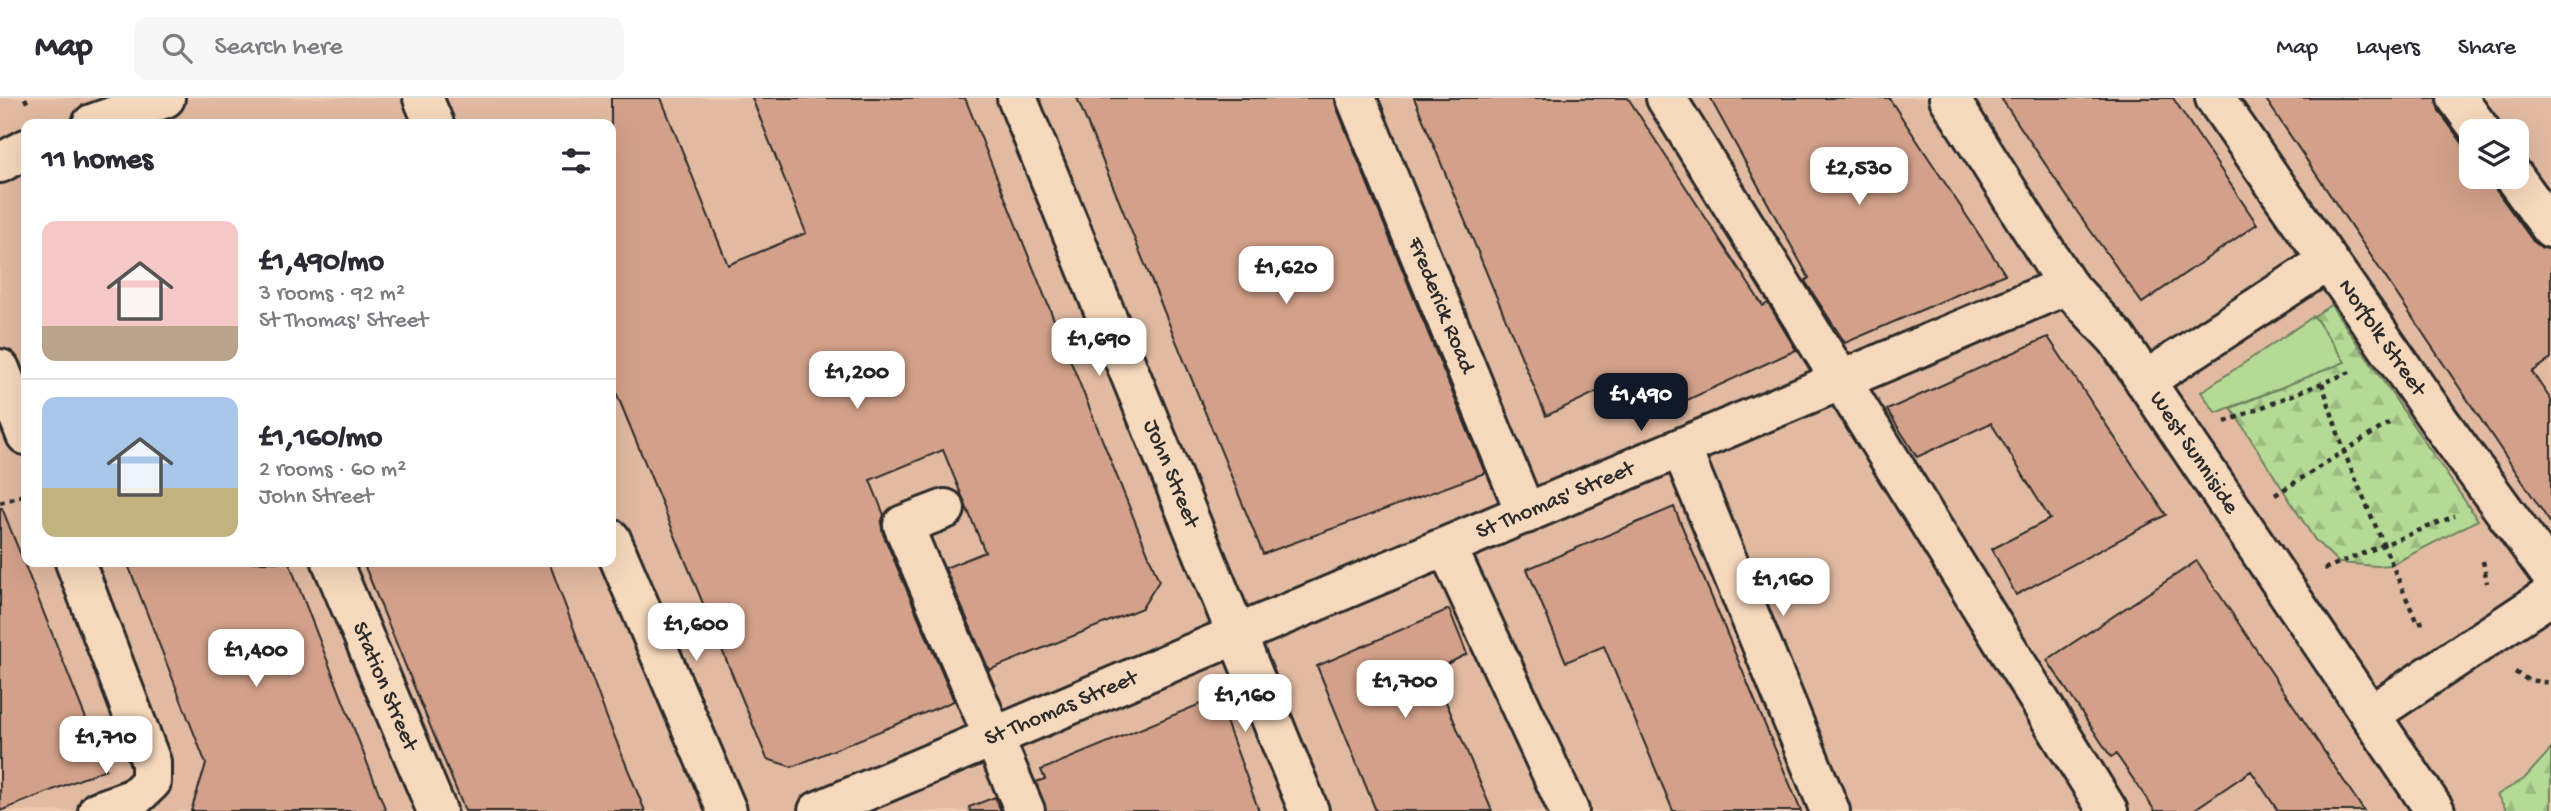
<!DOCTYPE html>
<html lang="en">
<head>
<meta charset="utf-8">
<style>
  :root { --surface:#fff; --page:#f7f7f7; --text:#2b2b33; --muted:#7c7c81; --line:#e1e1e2; --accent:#111827 }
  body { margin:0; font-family:"Gochi Hand",sans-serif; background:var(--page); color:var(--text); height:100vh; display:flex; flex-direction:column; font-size:26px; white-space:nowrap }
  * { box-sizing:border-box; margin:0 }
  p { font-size:23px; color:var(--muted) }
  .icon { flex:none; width:38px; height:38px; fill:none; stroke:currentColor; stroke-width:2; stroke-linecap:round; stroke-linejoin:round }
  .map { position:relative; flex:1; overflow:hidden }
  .panel { position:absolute; left:21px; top:21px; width:595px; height:448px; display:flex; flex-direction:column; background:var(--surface); border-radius:14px; box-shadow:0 7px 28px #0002 }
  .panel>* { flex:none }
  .controls { position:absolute; left:2459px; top:21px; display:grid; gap:14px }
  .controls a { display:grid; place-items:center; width:70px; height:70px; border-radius:14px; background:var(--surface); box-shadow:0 7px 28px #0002; font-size:35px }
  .price { position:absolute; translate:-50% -60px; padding:0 16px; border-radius:14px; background:#fff; color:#222; font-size:23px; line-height:46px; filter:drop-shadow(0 2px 4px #0008) }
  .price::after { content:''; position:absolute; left:50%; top:42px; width:21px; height:16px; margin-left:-10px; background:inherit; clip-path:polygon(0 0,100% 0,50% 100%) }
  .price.active { background:var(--accent); color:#fff }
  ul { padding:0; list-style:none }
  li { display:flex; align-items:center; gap:21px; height:175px; padding:0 21px }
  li+li { border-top:2px solid var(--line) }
  li span { display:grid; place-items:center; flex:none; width:196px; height:140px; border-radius:14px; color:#555 }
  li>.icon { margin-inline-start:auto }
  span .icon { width:84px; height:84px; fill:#fffc; stroke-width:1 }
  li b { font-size:30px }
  h2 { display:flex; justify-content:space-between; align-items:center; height:84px; padding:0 21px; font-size:30px }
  header { display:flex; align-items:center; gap:42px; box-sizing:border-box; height:98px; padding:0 35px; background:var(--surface); border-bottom:2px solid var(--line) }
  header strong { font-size:33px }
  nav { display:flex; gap:38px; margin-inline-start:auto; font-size:24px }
  .search { width:490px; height:63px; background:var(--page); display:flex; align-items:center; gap:18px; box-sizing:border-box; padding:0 24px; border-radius:14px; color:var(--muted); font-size:26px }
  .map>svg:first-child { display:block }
  .built { fill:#e2baa1; fill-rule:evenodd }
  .grass { fill:#b5da95; stroke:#708260; stroke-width:2 }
  .forest { fill:url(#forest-firs); stroke:#708260; stroke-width:2 }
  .building { fill:#d3a18a; stroke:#2b2b2b; stroke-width:2 }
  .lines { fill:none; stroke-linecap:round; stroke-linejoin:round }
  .minor-casing { stroke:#2b2b2b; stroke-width:44 }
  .path { stroke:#2b2b2b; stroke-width:4.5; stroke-dasharray:5 5; stroke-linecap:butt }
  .minor { stroke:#f6d8bc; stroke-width:38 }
  .labels { text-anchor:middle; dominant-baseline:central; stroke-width:7; stroke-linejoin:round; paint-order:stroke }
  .street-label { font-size:23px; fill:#2b2b2b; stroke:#f6d8bc }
</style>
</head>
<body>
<header>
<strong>Map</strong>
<div class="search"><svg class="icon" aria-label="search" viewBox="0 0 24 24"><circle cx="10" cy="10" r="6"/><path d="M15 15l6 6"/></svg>Search here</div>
<nav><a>Map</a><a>Layers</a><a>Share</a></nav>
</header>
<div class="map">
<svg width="2551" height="713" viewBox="0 0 2551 713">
  <defs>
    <pattern id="forest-firs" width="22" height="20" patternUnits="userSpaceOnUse" patternTransform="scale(1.75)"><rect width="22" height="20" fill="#b5da95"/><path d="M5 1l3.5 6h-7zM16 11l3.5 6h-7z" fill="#9cbb81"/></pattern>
  </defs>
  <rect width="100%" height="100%" fill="#eec9ae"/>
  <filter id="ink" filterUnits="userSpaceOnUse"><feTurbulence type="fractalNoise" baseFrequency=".0143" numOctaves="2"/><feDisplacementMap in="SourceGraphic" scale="14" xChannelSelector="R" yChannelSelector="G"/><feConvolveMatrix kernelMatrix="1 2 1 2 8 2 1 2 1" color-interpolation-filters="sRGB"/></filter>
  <g filter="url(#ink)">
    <path class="built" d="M0,0H2551V713H0ZM26,26H611V464H26ZM2471,33H2516V79H2471Z"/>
    <path class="grass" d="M2314,218L2346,264L2216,315L2201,294Z"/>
    <path class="forest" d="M2331,207L2478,422L2391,467L2377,468L2339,465L2315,442L2231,310L2345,264L2314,218Z
      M2551,651V713H2507L2497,697L2524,681Z"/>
    <path class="building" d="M611,0H661L728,167L806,135L752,0H965L1159,483L1142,510L989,572L945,470L985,454L943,352L870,382L884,417L881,425L883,436L954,603L792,669L767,661L611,282Z
      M1077,0H1335L1336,8L1485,375L1263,456Z
      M1414,0H1628L1763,208L1768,205L1796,252L1646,321L1630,278L1546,318Z
      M1710,0H1889L2005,176L1845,245L1805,183L1809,180Z
      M2001,0H2173L2257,126L2142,205L2078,115Z
      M2265,0H2436L2439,13L2463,46L2471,52V79H2493L2496,92L2533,143L2542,150L2551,151V261L2532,274L2551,302V426Z
      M2048,239L2166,417L2016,497L1992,451L2050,421L1991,325L1917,359L1887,312Z
      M1674,409L1801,713H1673L1604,548L1566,564L1527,471Z
      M0,410H2L106,671L0,713Z
      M2197,463L2364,713H2278L2251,673L2192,713H2155L2116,656L2111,659L2047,562Z
      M127,464H289L386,713H191L206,666Z
      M363,464H549L607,620L645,713H465Z
      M1449,511L1467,556L1433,573L1492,713H1376L1317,568Z
      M1217,599L1259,713H1046L1036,684L1045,681L1041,672Z
      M995,699L1001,713H970L969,709Z"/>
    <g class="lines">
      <g class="minor-casing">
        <g id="minor">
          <path d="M423,0L434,26"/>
          <path id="s1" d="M1017,0L1309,713"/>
          <path id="s2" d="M1356,0L1526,416"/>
          <path d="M1666,0L2108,713"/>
          <path id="s3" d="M1949,0L2067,187L2117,241L2435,713"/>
          <path id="s4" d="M2215,0L2440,324L2551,477"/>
          <path d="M2457,0L2481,33"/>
          <path d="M92,26L165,0"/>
          <path d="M0,65L26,51"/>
          <path d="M2514,79L2551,130"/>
          <path d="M0,271L26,337"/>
          <path d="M2145,283L2328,163"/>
          <path d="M1681,350L1830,713"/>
          <path d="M945,411L903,427L1025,713"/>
          <path d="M611,441L727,713"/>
          <path d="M1447,449L1569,713"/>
          <path d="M75,464L151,664V684L134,700L98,713"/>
          <path id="s5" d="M332,464L437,713"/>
          <path d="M2370,617L2551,497"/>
          <path id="s6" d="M818,713L2067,187"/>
        </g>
      </g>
      <path class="path" d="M25,0L29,9
        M2322,285L2344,354L2417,525L2427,523
        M2225,324L2350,274
        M2275,397L2389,325
        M0,405L26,396
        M2483,463L2487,485
        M2324,471L2455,418
        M2515,574L2528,582L2551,585"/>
      <use href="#minor" class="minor"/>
    </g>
  </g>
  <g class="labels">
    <g class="street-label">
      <text stroke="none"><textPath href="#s2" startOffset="224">Frederick Road</textPath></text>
      <text stroke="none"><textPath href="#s4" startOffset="292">Norfolk Street</textPath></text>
      <text stroke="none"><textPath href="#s3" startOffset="432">West Sunniside</textPath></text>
      <text stroke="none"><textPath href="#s1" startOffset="406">John Street</textPath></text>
      <text stroke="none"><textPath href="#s6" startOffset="800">St Thomas' Street</textPath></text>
      <text stroke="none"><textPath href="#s5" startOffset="135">Station Street</textPath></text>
      <text stroke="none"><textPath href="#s6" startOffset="264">St Thomas Street</textPath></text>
    </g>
  </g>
</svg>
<div class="controls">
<a><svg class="icon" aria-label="layers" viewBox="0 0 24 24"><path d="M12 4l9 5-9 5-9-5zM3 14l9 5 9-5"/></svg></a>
</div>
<b class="price" style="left:1859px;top:109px">£2,530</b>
<b class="price" style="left:1286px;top:208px">£1,620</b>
<b class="price" style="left:1099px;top:280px">£1,690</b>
<b class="price" style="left:857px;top:313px">£1,200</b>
<b class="price active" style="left:1641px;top:335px">£1,490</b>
<b class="price" style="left:1783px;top:520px">£1,160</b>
<b class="price" style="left:696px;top:565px">£1,600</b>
<b class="price" style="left:256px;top:591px">£1,400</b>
<b class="price" style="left:1405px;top:622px">£1,700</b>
<b class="price" style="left:1245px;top:636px">£1,160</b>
<b class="price" style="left:106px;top:678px">£1,710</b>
<section class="panel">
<h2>11 homes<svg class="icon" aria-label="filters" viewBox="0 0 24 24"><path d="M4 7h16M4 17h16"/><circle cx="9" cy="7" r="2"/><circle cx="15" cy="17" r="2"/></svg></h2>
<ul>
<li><span style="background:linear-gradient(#f6c9c9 75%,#b9a48a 0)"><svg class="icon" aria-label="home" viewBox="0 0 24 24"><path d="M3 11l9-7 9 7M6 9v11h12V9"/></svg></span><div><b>£1,490/mo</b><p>3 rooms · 92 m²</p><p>St Thomas' Street</p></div></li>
<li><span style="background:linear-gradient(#a9c7e8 65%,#c2b280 0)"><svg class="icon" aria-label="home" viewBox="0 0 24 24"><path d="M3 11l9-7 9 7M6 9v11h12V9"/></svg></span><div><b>£1,160/mo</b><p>2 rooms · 60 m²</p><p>John Street</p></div></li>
</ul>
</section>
</div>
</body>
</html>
